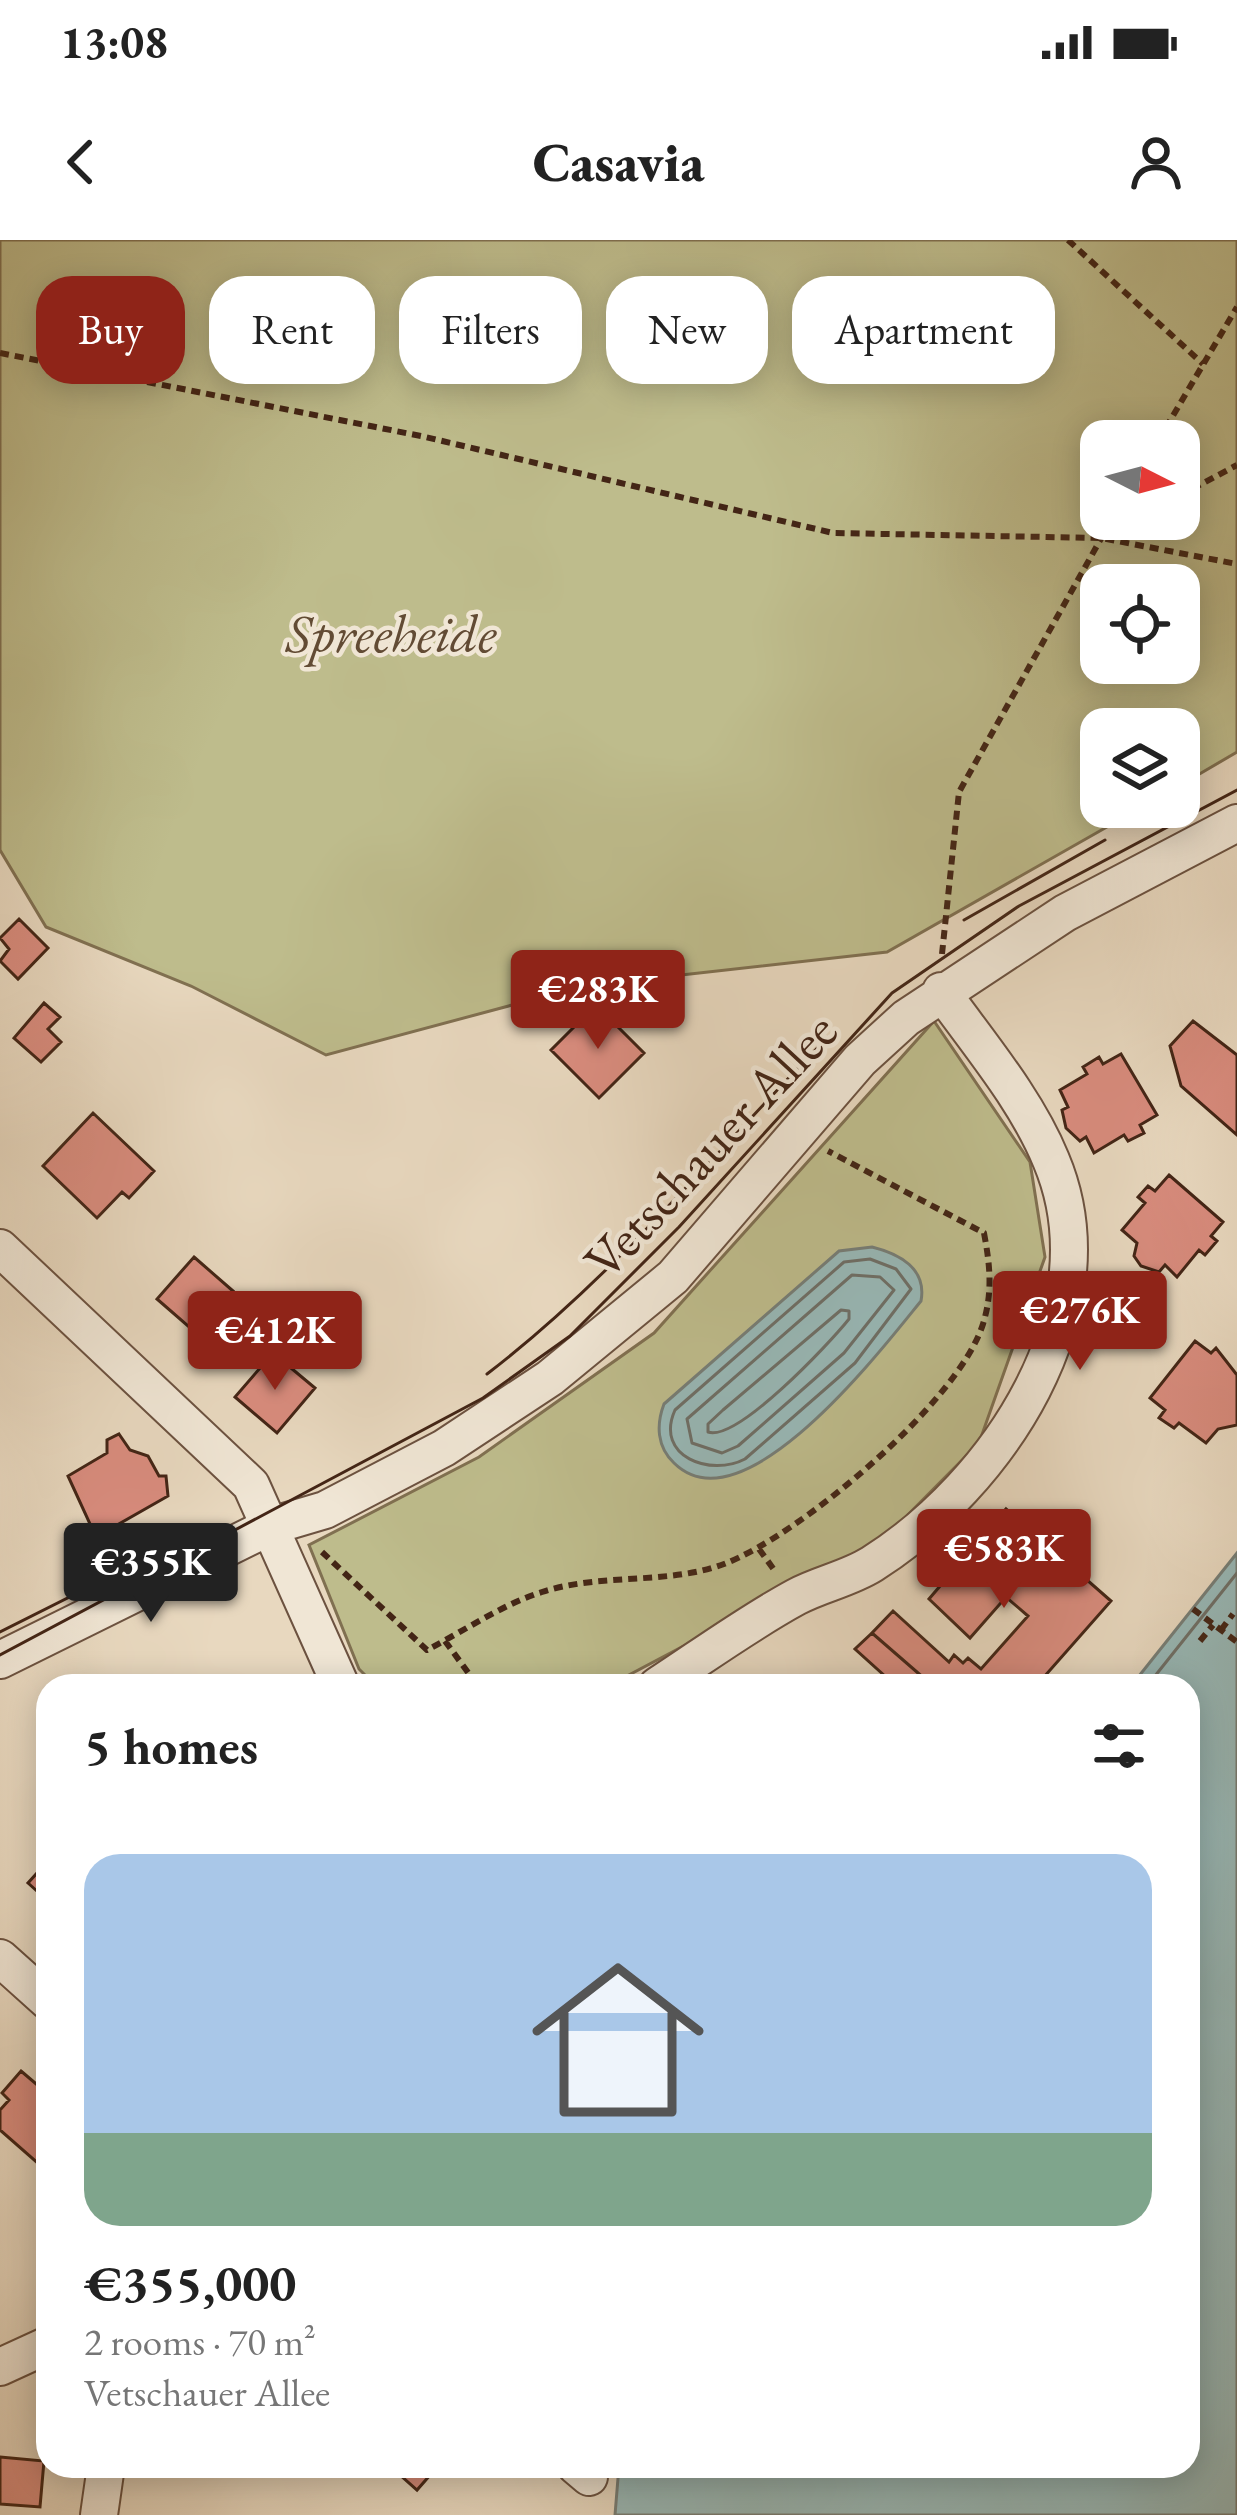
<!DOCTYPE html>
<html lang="en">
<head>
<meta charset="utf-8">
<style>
  :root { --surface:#fff; --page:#f6f6f6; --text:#222; --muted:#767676; --line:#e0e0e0; --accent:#8f2418 }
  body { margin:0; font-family:"EB Garamond",serif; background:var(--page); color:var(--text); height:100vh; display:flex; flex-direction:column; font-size:45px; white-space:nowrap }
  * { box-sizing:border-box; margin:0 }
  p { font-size:39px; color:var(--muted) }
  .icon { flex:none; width:66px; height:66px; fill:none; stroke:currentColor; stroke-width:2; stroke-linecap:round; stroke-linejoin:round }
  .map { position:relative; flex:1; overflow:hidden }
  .drawer { position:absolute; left:36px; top:1434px; width:1164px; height:804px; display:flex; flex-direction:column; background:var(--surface); border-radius:36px; box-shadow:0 6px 30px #0003 }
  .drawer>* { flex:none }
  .guide { position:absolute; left:36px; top:36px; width:1167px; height:108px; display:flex; gap:24px }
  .needle { width:78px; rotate:96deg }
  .buttons { position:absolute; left:1080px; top:180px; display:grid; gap:24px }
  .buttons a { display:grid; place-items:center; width:120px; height:120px; border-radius:24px; background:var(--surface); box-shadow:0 6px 30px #0003; font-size:60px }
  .price { position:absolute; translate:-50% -102px; padding:0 27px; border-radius:12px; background:var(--accent); color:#fff; font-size:39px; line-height:78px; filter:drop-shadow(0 3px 6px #0008) }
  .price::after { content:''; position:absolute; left:50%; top:72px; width:36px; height:27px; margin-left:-18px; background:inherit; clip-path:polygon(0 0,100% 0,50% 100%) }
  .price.on { background:#222; color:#fff }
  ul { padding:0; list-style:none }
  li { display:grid; align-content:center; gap:24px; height:636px; padding:0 48px }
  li+li { border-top:3px solid var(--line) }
  li span { display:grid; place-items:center; height:372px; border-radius:36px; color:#555 }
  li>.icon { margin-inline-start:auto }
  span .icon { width:216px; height:216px; fill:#fffc; stroke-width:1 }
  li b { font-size:51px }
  h2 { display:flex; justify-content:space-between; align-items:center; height:144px; padding:0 48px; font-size:51px }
  .pill { padding:0 42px; border-radius:36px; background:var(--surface); box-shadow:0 6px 30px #0003; font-size:42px; line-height:108px }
  .pill.on { background:var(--accent); color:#fff }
  .status { display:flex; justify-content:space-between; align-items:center; height:84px; padding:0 60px; background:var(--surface); direction:ltr }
  .status svg { height:33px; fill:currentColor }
  header { display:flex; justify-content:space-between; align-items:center; height:156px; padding:0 48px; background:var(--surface); font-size:54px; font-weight:800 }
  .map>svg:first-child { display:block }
  .green { fill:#bebc8c; stroke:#807051; stroke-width:3; fill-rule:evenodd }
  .water { fill:#98b9b8; stroke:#767e77; stroke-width:3 }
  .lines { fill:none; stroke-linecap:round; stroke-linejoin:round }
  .shore { stroke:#6e6f67; stroke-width:3 }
  .building { fill:#d98c7e; stroke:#432516; stroke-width:3 }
  .minor-casing { stroke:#6c5240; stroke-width:40 }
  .path { stroke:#432516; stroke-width:6; stroke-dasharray:9 6; stroke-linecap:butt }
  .minor { stroke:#f0e6d5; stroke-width:36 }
  .tram { stroke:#432516; stroke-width:3 }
  .labels { text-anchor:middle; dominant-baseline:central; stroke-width:9; stroke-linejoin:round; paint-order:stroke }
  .park-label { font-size:54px; font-style:italic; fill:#624b34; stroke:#f0e6d5 }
  .street-label { font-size:54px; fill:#432516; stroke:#f0e6d5 }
</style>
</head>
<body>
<div class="status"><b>13:08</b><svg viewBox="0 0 49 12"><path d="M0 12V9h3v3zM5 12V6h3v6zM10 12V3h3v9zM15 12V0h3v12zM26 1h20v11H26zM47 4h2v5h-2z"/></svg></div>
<header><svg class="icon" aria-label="back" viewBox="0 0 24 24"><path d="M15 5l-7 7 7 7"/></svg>Casavia<svg class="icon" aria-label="person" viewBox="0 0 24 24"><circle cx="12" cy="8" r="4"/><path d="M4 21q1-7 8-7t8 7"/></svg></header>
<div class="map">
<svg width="1237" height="2275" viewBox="0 0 1237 2275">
  <rect width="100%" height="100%" fill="#e8d8bf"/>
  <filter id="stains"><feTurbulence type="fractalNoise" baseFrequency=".00167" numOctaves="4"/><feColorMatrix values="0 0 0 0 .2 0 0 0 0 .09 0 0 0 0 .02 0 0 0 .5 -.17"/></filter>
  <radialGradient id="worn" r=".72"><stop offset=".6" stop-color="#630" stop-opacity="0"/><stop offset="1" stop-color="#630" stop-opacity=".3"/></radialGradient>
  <path class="green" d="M0,0H1237V512L1179,546V489H1101V567H1142L887,712L583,746L326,815L191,746L46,687L0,610ZM1101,201H1179V279H1101ZM1101,345H1179V423H1101Z
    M934,781L1030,922L1045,1017L979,1203L882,1301L608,1446H376L359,1429L309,1305L479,1217L654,1093Z"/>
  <path class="water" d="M872,1007C900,1014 927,1029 921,1061C881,1110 743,1291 674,1223C657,1207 656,1185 664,1164L839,1011Z
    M1237,1313V2275H615L619,2226H1188V1446H1131Z"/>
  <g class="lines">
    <path class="shore" d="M870,1019L896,1029L911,1049L855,1123L745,1219C711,1237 654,1217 675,1170L844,1022Z
      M852,1035L880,1037L894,1050L844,1113L738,1206L722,1213L692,1203L687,1179Z
      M841,1070L849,1071V1079C829,1104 737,1202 708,1192V1184L723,1170Z
      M1147,1446L1237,1333"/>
  </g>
  <path class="building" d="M19,679L48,708L18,739L0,721L9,709L0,698Z
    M44,763L60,777L48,789L61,802L41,822L14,798Z
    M596,765L644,813L599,858L551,810Z
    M1193,781L1237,815V895L1181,846L1170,806Z
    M1121,814L1157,875L1140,885L1144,893L1128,901L1124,895L1094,913L1086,897L1080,901L1066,888L1062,870L1068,867L1060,850L1087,834L1083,827L1099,817L1103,824Z
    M93,873L154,931L129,958L122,952L97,978L43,926Z
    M1169,935L1223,982L1211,996L1217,1001L1205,1015L1199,1010L1177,1037L1165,1025L1159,1032L1141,1026L1134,1016L1137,1003L1122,990L1145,963L1138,957L1148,946L1155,951Z
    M194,1017L233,1051L196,1093L157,1059Z
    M1195,1101L1211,1113L1216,1108L1237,1135V1185L1218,1189L1206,1203L1179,1183L1174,1188L1159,1178L1165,1170L1150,1158Z
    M273,1113L315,1148L277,1193L235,1157Z
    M119,1194L130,1210L148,1216L159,1236H166L168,1256L96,1297L68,1236L107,1213V1200Z
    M1006,1269L1111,1361L1036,1446H933L872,1393L893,1371L949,1422L954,1415L963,1423L968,1418L981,1429L1028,1376L1006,1357L970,1398L929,1359Z
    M872,1393L933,1446H896L855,1409Z
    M48,1621V1661L28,1643Z
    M21,1831L48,1854V1925L41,1926L0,1890V1870L9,1860L2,1853Z
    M0,2217L44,2221L40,2267L0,2264Z
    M390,2226H438L417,2250Z"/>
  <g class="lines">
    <g class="minor-casing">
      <path id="minor" d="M0,1008L251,1245L341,1446
        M0,1420L271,1286L325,1270L444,1208L550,1138L673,1037L860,820L906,778L1065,673L1237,583
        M657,1446C703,1416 748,1383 796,1357C820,1344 848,1339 872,1324C997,1245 1115,1071 1051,920C1026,859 979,804 941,751
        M0,1718L48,1761
        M0,2127L48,2105
        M576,2226L589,2237
        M99,2275L106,2226"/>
    </g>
    <path class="path" d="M1068,0L1203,124
      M0,113L421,196L833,293L1101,298L1237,324
      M1158,201L1237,67
      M1179,256L1237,225
      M1104,296L1136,279
      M942,714L959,552L1112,279
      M759,1309L775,1331
      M322,1312L427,1410C464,1391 503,1364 542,1352C600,1333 668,1345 724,1324C800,1295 958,1163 983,1084C993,1052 990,1025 984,993L828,911
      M1193,1369L1237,1402
      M1221,1390L1233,1374
      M445,1401L478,1446
      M1200,1401L1213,1385"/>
    <use href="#minor" class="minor"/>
    <path class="tram" d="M964,680L1105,600
      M487,1134C615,1036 716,911 828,797
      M0,1392L177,1303
      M0,1415L483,1158L570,1096L679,987L892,753L1019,666L1237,550"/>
  </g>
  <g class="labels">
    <g class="park-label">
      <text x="391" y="393">Spreeheide</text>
    </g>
    <g class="street-label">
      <text transform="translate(710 905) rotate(-47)">Vetschauer Allee</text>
    </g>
  </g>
  <rect width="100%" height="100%" filter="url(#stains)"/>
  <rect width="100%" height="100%" fill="url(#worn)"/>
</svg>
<div class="buttons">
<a><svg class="needle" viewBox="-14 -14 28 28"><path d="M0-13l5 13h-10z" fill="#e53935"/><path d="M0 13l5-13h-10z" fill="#767676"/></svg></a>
<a><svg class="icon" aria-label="locate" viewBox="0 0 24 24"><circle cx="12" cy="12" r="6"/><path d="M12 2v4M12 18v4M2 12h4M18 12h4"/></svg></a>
<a><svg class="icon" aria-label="layers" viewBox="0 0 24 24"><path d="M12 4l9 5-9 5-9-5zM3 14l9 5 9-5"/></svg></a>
</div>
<b class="price" style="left:598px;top:812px">€283K</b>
<b class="price" style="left:1080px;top:1133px">€276K</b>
<b class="price" style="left:275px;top:1153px">€412K</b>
<b class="price" style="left:1004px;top:1371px">€583K</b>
<b class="price on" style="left:151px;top:1385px">€355K</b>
<div class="guide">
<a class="pill on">Buy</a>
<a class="pill">Rent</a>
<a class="pill">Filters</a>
<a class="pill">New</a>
<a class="pill">Apartment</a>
</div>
<section class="drawer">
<h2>5 homes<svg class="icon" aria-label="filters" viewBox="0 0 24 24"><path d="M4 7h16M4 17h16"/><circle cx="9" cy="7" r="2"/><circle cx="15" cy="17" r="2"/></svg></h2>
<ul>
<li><span style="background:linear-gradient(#a9c7e8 75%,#7fa58c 0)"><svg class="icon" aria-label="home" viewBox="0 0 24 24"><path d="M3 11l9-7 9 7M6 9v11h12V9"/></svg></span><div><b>€355,000</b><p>2 rooms · 70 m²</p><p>Vetschauer Allee</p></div></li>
</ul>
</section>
</div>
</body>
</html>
